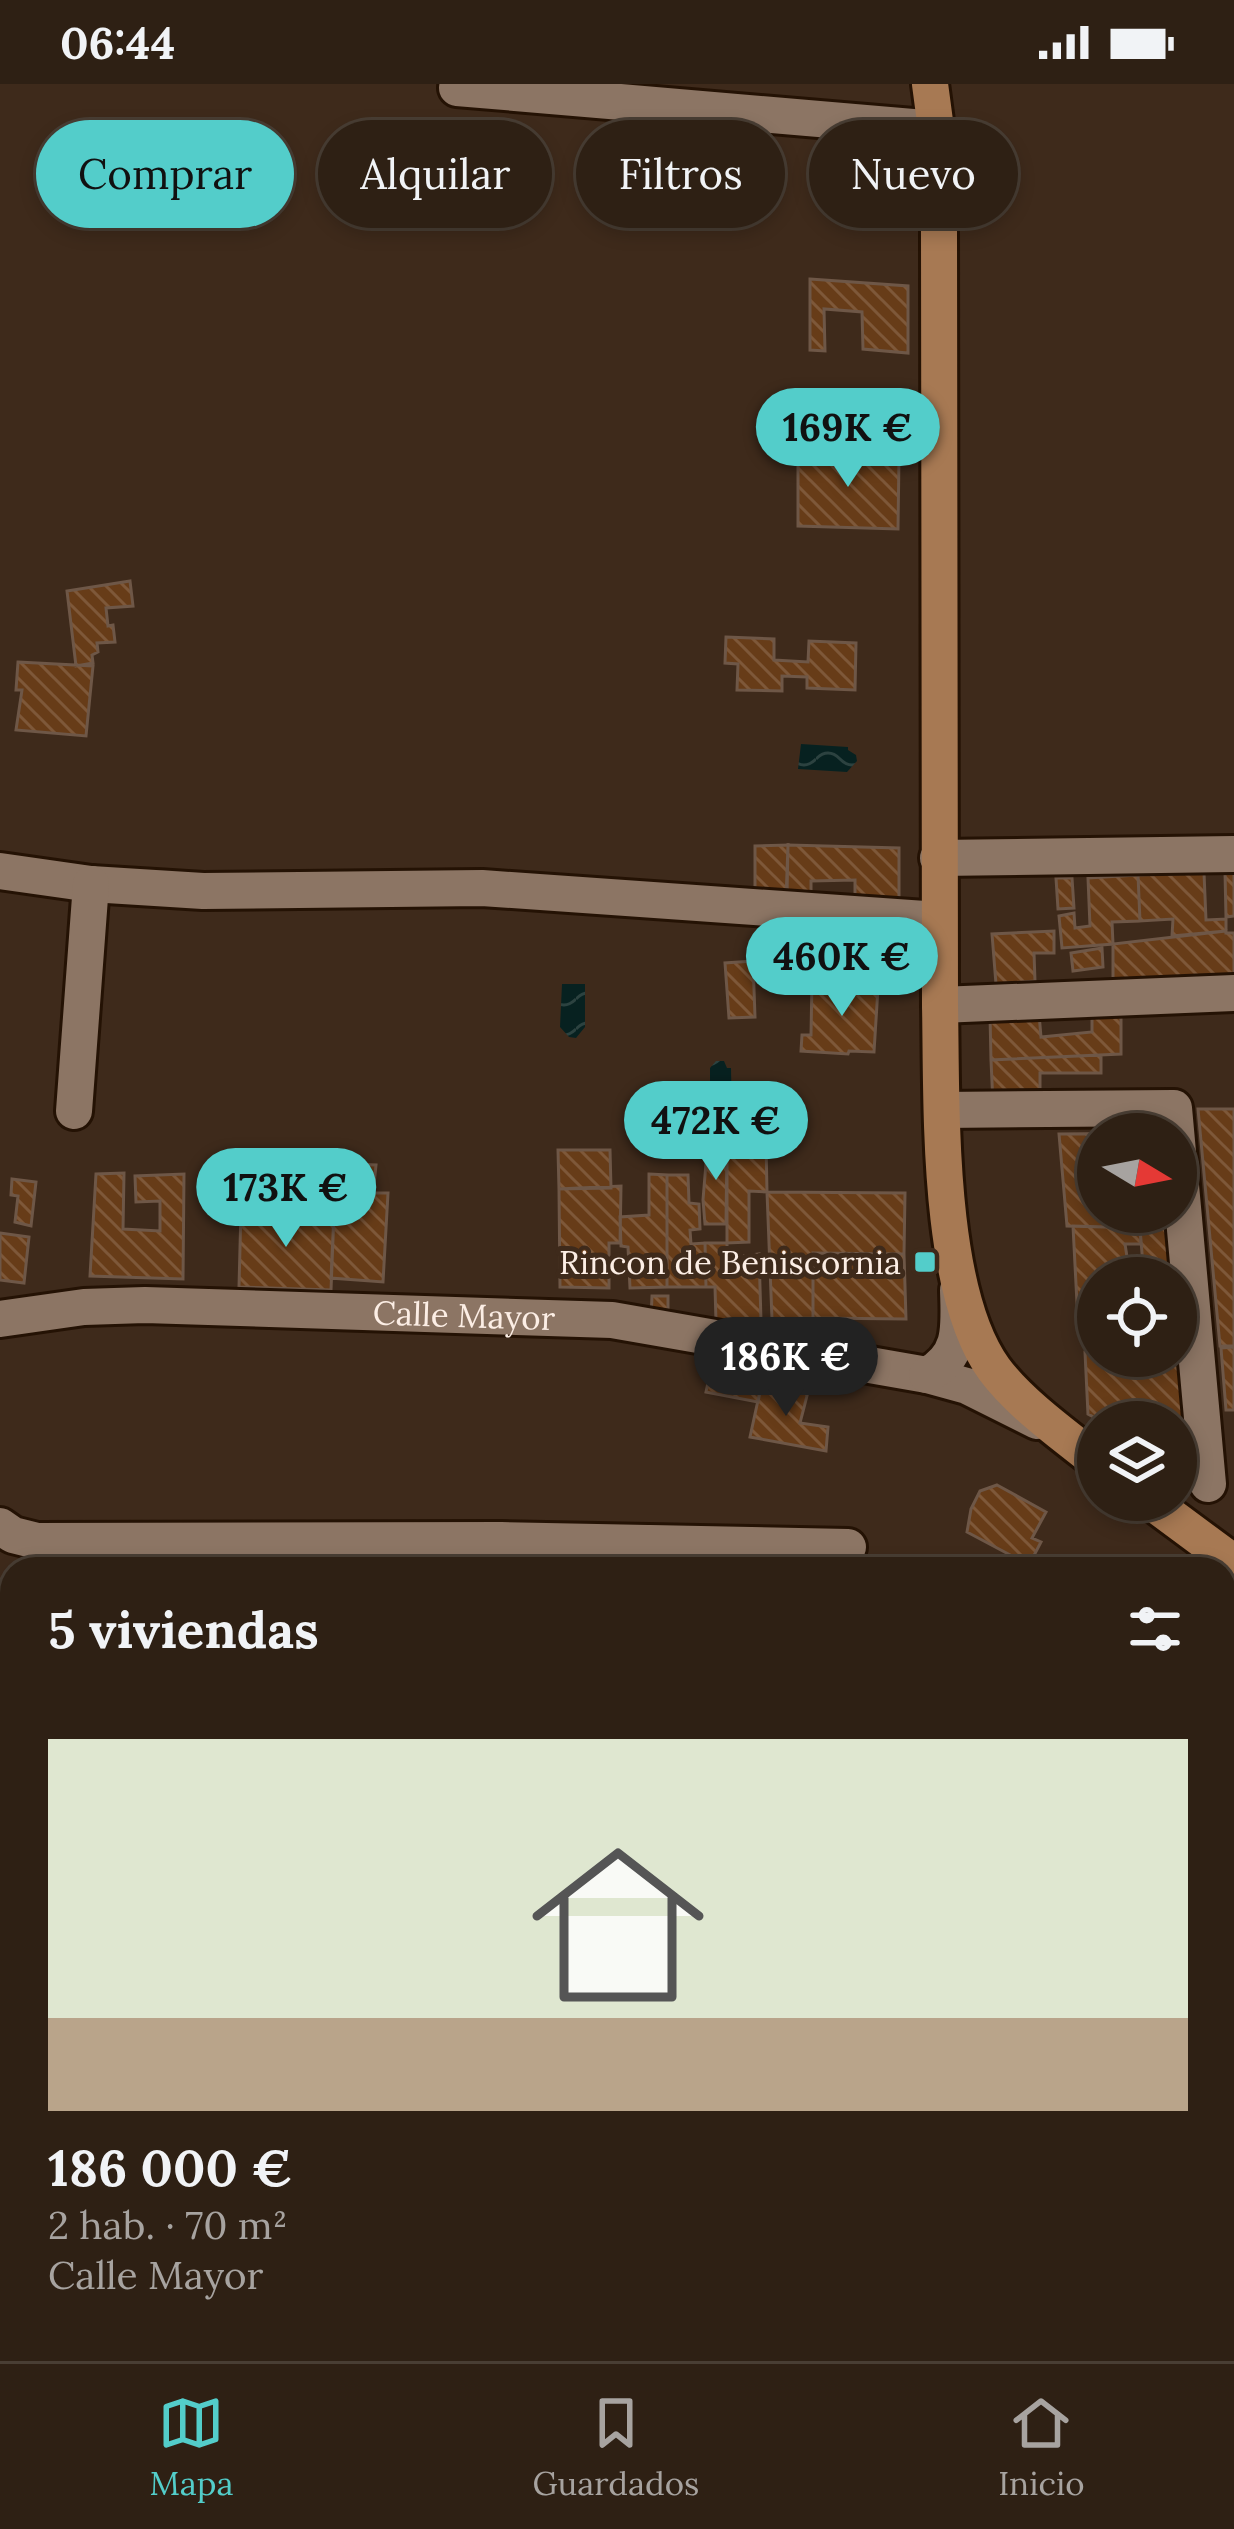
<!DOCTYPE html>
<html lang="es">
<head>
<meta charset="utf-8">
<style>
  :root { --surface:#2e2014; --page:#36281d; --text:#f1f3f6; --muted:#a7a3a0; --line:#493e34; --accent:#53cdca }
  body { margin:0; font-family:Lora,serif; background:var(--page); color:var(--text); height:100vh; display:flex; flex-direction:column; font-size:45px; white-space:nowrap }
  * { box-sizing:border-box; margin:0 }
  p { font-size:39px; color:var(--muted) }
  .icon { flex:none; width:66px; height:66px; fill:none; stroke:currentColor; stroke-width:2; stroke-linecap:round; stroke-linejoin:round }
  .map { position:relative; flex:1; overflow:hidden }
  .drawer { position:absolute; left:0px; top:1473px; width:1236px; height:804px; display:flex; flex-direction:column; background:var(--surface); border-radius:36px 36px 0 0; box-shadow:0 6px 18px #0003,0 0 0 3px var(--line) }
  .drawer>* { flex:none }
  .top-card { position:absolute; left:36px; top:36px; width:1164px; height:108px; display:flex; gap:24px }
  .needle { width:78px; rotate:100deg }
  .controls { position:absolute; left:1077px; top:1029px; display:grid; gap:24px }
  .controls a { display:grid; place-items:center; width:120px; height:120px; border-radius:50%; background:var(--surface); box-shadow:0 6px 18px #0003,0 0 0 3px var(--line); font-size:60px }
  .price { position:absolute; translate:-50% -102px; padding:0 27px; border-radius:42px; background:var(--accent); color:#111; font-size:39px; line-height:78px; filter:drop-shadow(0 3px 6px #0008) }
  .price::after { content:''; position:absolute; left:50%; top:72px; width:36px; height:27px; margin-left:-18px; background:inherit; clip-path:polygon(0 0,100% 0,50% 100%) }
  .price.active { background:#222; color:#fff }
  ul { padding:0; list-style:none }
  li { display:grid; align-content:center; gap:24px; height:636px; padding:0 48px }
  li span { display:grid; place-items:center; height:372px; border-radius:0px; color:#555 }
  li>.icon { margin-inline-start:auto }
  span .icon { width:216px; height:216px; fill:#fffc; stroke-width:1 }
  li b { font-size:51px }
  h2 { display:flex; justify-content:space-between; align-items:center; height:144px; padding:0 48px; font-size:51px }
  .tag { padding:0 42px; border-radius:54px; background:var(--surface); box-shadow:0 6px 18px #0003,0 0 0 3px var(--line); font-size:42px; line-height:108px }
  .tag.active { background:var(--accent); color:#111 }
  .status { display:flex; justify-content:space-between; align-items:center; height:84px; padding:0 60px; background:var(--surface); direction:ltr }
  .status svg { height:33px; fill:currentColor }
  .dock { display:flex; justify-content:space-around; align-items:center; height:168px; border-top:3px solid var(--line); background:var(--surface); font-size:33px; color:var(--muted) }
  .dock a { display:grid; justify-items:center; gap:6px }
  .dock .active { color:var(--accent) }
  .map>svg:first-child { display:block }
  .water { fill:url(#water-waves) }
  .building { fill:url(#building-back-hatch); stroke:#6e5747; stroke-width:3 }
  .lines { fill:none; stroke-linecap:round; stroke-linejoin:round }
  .service-casing { stroke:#241204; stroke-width:24 }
  .minor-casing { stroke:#241204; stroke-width:42 }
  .secondary-casing { stroke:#241204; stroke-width:42 }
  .service { stroke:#8c7564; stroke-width:18 }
  .minor { stroke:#8c7564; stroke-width:36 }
  .secondary { stroke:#a77953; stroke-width:36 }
  .poi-dot { fill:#53cdca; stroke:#3e2a1b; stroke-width:4.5 }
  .labels { text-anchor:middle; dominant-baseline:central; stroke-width:10; stroke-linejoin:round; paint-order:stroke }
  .poi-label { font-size:33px; fill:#fceee5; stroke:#3e2a1b; text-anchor:end }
  .street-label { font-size:33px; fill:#fceee5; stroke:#3e2a1b }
</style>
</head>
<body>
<div class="status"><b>06:44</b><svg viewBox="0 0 49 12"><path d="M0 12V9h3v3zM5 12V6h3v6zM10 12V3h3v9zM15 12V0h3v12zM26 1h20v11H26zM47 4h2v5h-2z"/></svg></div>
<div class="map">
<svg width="1234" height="2277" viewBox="0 0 1234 2277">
  <defs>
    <pattern id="water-waves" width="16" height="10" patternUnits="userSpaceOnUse" patternTransform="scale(3)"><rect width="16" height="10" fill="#072120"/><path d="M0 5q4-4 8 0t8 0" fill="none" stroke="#2c4240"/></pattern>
    <pattern id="building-back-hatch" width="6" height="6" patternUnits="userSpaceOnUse" patternTransform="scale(3)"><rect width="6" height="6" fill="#673c18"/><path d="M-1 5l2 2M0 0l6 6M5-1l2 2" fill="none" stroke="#7e5839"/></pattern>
  </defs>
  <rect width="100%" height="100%" fill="#3e2a1b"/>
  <path class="water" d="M801,660L848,663V666L856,671L857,677L847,688L798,685Z
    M562,900H585V943L576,954L569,953L560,943Z
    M716,977H724L727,984H731L732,1033L710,1034V984Z"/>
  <path class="building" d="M810,195L908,202V269L863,265L862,228L824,225L825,267L810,266Z
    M798,367L899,372L898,445L798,442Z
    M130,497L133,522L106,524L108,542L113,541L115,558L97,559L98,568L92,571L93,579L76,582L67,507Z
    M726,553L774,555V576L808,578L809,557L856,559L855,606L807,604V593L782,592V607L737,606L738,580L725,579Z
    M18,578L93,582L86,652L16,646L22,606H16Z
    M788,761L786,815L755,814V762Z
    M788,761L899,764V819L855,818V796L811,797V813L787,812Z
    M1234,787V832L1226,833L1225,788Z
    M1204,789L1206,836L1226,835V847L1172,852L1173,835L1140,837L1138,791Z
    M1138,791L1140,837L1112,838L1113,860L1062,864L1059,832L1074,829L1075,844L1090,842L1088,794Z
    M1056,794H1072L1074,824L1058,825Z
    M1054,847V869H1034L1035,897L996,900L992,850Z
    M1226,847V849H1234V896L1113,903V860Z
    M1102,864L1103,883L1073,887L1071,869Z
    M753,877L755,933L729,934L725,879Z
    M812,896L836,897L835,904H878L874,968L849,967L848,970L801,967L802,951H811Z
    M1121,928V970L991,976L990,931L1039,930L1041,953L1092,948V929Z
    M1101,971V989H1040V1018L993,1020L991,976Z
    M1198,1025H1234V1262H1220Z
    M1170,1049L1098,1050V1128H1176L1178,1145L1067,1142L1059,1050Z
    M708,1055L727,1056L726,1140H705L703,1116Z
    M727,1056L766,1060L767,1108L749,1107V1158L727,1159Z
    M558,1066H610L611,1104L559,1105Z
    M349,1080L376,1081L374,1101H356L355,1119L369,1120V1109H388L383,1198L331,1194L334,1129L321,1128V1093L350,1092Z
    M124,1089L123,1145L160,1147V1117L136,1118L135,1092L184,1090L183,1195L90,1192L96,1090Z
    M649,1090L667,1091V1203L630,1204L628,1163L621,1162L620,1133L649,1131Z
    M667,1091H688L689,1119L699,1120L700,1145L690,1146L691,1160L705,1159L706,1203H667Z
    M12,1095L36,1098L31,1142L15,1138L18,1112L11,1111Z
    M621,1102L620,1159H609V1204L560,1203L559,1105Z
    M767,1108L905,1109L904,1170L813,1169V1234L772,1235Z
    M241,1125L334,1129L331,1206L239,1203Z
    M1073,1142L1140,1144L1141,1160H1125L1130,1192L1143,1191L1144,1194H1098V1238L1078,1239Z
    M1140,1144L1178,1145L1187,1259L1176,1260V1194H1144Z
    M0,1149L29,1153L24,1199L0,1196Z
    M705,1159H727V1174L759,1170L761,1236L716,1237L715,1203H706Z
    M833,1170H904L906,1235L813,1234V1185L833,1186Z
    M652,1212H668V1234H651Z
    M1187,1259L1193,1384L1184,1385L1176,1381V1338H1103L1088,1330L1085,1268L1098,1266V1272H1176V1260Z
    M1234,1263V1326H1226L1221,1264Z
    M712,1280L763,1293L758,1318L706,1308Z
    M762,1298L808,1308L800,1339L828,1343L826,1367L750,1353Z
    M997,1401L1046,1428L1032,1454L1041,1458L1029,1481L967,1448L971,1425L980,1407Z"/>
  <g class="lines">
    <g class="service-casing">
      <path id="service" d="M0,1635L12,1645"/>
    </g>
    <g class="minor-casing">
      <g id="minor">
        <path d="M457,4L936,45"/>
        <path d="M938,774L1234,770"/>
        <path d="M0,787L91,800L203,807L482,804L939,836"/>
        <path d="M940,921L1234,909"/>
        <path d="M942,1026L1174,1024L1208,1400"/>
        <path d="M74,1027L91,800"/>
        <path id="s1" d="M0,1235L84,1223L145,1221L612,1236L927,1291L967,1302L1037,1337"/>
        <path d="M927,1291C963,1272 959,1242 958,1206"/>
        <path d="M0,1442L13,1451L37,1457L501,1456L848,1463"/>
        <path d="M0,1687L12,1681"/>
      </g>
    </g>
    <g class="secondary-casing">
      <path id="secondary" d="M930,0L936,45L939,147L940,921C942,1019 936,1205 994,1285C1019,1319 1065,1352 1098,1378
        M1149,1416L1234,1479"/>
    </g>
    <use href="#service" class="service"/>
    <use href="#minor" class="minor"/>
    <use href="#secondary" class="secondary"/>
  </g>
  <rect class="poi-dot" x="913" y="1166" width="24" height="24" rx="6"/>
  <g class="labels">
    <g class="poi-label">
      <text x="901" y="1178">Rincon de Beniscornia</text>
    </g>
    <g class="street-label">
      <text stroke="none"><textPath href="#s1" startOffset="465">Calle Mayor</textPath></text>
    </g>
  </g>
</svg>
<div class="controls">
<a><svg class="needle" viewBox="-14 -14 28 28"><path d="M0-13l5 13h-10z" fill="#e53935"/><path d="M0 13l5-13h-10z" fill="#a7a3a0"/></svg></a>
<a><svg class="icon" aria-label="locate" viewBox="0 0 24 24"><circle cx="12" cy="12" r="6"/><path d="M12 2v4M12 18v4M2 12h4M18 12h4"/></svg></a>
<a><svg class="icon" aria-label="layers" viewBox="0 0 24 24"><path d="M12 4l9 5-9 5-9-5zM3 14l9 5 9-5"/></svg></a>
</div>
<b class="price" style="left:848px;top:406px">169K €</b>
<b class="price" style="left:842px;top:935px">460K €</b>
<b class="price" style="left:716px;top:1099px">472K €</b>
<b class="price" style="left:286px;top:1166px">173K €</b>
<b class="price active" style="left:786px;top:1335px">186K €</b>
<div class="top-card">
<a class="tag active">Comprar</a>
<a class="tag">Alquilar</a>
<a class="tag">Filtros</a>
<a class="tag">Nuevo</a>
</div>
<section class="drawer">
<h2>5 viviendas<svg class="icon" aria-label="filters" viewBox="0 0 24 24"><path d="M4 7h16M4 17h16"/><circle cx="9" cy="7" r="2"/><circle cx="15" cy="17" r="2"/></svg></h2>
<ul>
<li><span style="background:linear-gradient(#dfe7d0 75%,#b9a48a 0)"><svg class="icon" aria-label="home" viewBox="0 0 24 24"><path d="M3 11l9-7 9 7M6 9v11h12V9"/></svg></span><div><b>186 000 €</b><p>2 hab. · 70 m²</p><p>Calle Mayor</p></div></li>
</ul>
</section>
</div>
<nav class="dock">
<a class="active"><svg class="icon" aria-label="map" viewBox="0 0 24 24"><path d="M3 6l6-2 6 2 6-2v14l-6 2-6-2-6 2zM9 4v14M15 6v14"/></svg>Mapa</a>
<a><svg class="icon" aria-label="saved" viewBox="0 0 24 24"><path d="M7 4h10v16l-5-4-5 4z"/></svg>Guardados</a>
<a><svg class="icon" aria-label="home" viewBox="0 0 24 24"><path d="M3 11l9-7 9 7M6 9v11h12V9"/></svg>Inicio</a>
</nav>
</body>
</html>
